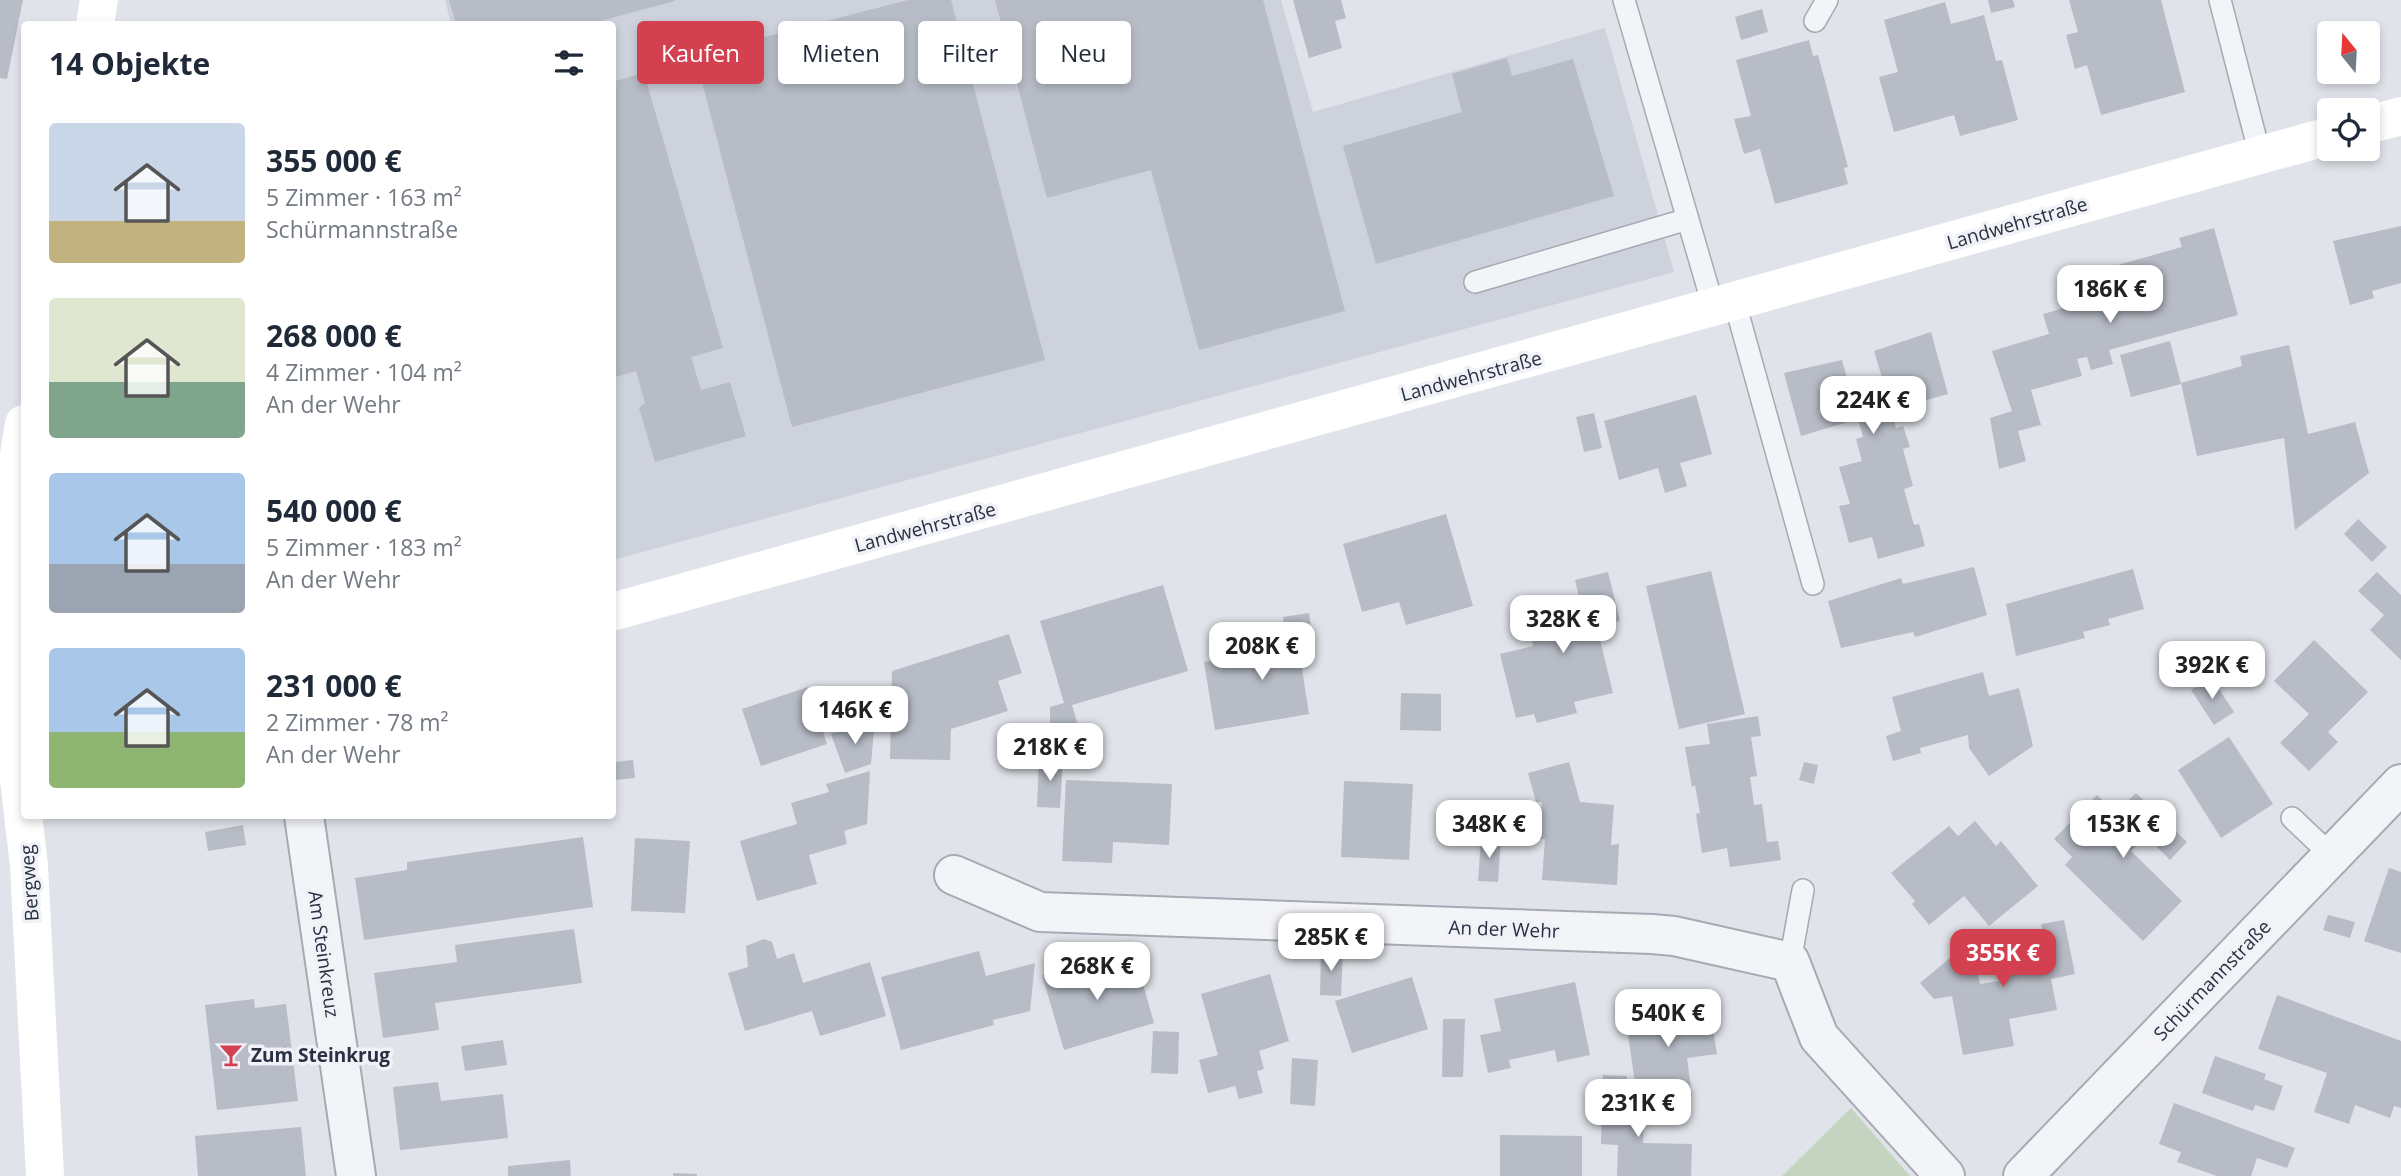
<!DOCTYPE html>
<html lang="de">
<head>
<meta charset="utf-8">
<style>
  :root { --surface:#fff; --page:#f2f2f3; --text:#1f2937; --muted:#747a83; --accent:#d34151 }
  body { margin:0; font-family:"Open Sans",sans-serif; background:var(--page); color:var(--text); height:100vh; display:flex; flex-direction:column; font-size:26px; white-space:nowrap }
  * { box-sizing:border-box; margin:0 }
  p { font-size:23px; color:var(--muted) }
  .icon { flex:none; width:38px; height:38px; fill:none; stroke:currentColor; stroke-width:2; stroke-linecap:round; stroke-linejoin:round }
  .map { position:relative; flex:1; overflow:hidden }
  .side { position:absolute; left:21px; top:21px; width:595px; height:798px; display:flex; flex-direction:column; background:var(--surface); border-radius:7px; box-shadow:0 4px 10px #0003 }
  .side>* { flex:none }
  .top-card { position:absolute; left:637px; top:21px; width:665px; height:63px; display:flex; gap:14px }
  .needle { width:46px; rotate:342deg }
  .controls { position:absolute; left:2317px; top:21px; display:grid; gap:14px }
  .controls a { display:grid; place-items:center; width:63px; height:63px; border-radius:7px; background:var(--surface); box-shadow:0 4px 10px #0003; font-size:35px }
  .price { position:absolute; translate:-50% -60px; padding:0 16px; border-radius:14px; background:#fff; color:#222; font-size:23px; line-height:46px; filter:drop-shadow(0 2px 4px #0008) }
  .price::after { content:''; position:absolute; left:50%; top:42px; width:21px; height:16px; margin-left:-10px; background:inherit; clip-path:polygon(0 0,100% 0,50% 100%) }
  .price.on { background:var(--accent); color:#fff }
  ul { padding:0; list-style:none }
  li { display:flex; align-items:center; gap:21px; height:175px; padding:0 28px }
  li span { display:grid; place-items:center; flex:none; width:196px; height:140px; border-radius:7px; color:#555 }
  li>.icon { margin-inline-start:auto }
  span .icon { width:84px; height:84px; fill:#fffc; stroke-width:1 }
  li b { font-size:30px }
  h2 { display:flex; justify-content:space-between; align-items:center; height:84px; padding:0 28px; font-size:30px }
  .tag { padding:0 24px; border-radius:7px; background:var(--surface); box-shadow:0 4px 10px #0003; font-size:24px; line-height:63px }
  .tag.on { background:var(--accent); color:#fff }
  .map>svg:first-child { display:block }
  .built { fill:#ced2dc }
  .green { fill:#c5d4c1 }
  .building { fill:#b7bcc6 }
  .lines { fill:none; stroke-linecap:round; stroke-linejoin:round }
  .lane-casing { stroke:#a5aab3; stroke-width:24 }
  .street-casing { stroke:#a5aab3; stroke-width:42 }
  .lane { stroke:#f3f4f8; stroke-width:21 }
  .street { stroke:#f3f4f8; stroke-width:38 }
  .secondary { stroke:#fff; stroke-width:38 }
  .labels { text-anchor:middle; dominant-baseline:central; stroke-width:7; stroke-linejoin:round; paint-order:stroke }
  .street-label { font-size:19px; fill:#283041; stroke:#f0f2f7 }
  .poi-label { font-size:19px; font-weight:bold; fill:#283041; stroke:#f0f2f7; text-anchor:start }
</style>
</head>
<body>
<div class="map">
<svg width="2401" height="1176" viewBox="0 0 2401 1176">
  <rect width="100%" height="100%" fill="#e0e3e9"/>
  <path class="built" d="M445,0H1281L1313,112L1605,28L1674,272L613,560L612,24H451Z"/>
  <path class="green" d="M1851,1108L1910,1176H1782Z"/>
  <path class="building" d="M0,0H23L7,79L0,78Z
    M449,0H675V1L589,24H456Z
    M908,0H951L1045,360L792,427L695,55Z
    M995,0H1263L1345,311L1199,350L1151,170L1047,198Z
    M1293,0H1341L1346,18L1335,21L1342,48L1309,58Z
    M1988,0H2013L2015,7L1991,13Z
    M2069,0H2161L2185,92L2101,115L2087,65L2075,69L2066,35L2078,32Z
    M1945,2L1951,24L1984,15L1996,61L2002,60L2018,120L1960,136L1954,115L1894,132L1879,77L1898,72L1884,20Z
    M1762,9L1768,32L1741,40L1735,17Z
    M1809,40L1813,56L1818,55L1848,167L1844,168L1848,184L1775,204L1760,149L1744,154L1734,119L1751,116L1736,60Z
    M1507,58L1512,76L1573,59L1614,196L1376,264L1343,146L1462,112L1452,74Z
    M644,73L723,348L691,357L701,390L730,382L746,436L655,462L639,408L645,403L636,371L612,378V82Z
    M2401,226V283L2372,291L2374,298L2350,305L2333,241Z
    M2214,228L2238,315L2109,350L2113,364L2091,370L2087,357L2077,359L2082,376L2031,390L2041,425L2018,431L2026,461L1999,469L1990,418L2012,411L1992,351L2049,334L2043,314L2064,308L2057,282L2182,247L2179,238Z
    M1931,332L1948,394L1891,410L1896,428L1903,426L1910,447L1903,449L1913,486L1904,489L1914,525L1919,524L1925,546L1878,559L1872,537L1849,543L1839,506L1850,504L1839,467L1862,461L1856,439L1863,437L1858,419L1801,436L1784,373L1842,360L1851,394L1884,384L1874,351Z
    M2170,341L2181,384L2131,397L2120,355Z
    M2289,345L2308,434L2355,422L2369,473L2295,530L2284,438L2197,456L2181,383L2242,366L2240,356Z
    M1696,395L1712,454L1680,463L1687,486L1665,493L1658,468L1619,480L1604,421Z
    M1594,413L1602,448L1584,452L1576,417Z
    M1446,514L1473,606L1406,625L1399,602L1362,612L1343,544Z
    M2358,519L2387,547L2372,562L2344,534Z
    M1974,567L1987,615L1915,637L1913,632L1841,648L1828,601L1901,578L1903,584Z
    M2133,569L2144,609L2108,619L2110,625L2083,632L2085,638L2016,656L2006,604Z
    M1711,571L1745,714L1679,729L1646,586Z
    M1608,572L1620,621L1597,627L1613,693L1574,702L1577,713L1537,723L1534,714L1516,718L1500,654L1533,646L1526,618L1581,605L1575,580Z
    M2377,572L2401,595V660L2370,630L2384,615L2358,591Z
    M1163,585L1188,671L1072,705L1083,742L1081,754L1057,756L1050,745V707L1064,703L1040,621Z
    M1309,613L1314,647L1299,649L1309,714L1215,730L1204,662L1288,649L1283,617Z
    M1009,634L1022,673L998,681L1008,711L951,729L950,760L890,759L892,671Z
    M2314,640L2368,692L2328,732L2338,742L2309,771L2280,743L2309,714L2274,681Z
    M1983,672L1989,696L2019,688L2033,746L1989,776L1969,748L1968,735L1920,748L1921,753L1893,761L1886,736L1901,731L1892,697Z
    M2211,677L2234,712L2214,725L2191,690Z
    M808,687L827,744L761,766L742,709Z
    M1401,693L1441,694V731L1400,730Z
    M1758,716L1761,736L1751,737L1757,776L1750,777L1754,805L1762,804L1767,842L1778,841L1781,860L1730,867L1727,848L1702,853L1696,814L1700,813L1695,785L1692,787L1685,747L1710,744L1707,724Z
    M875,719L871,764L845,773L831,734Z
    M2229,737L2273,804L2221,838L2178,770Z
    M1039,758L1063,759L1060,808L1037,807Z
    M633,760L635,778L615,780L614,762Z
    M1569,762L1580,802L1614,805L1611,845L1619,844L1617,885L1542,880L1545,839H1539L1542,802H1536L1528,773Z
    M1804,762L1818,765L1814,784L1799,780Z
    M870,771L867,824L844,831L847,844L809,855L817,884L757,901L740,841L797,824L791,803L829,792L826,784Z
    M1066,780L1172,784L1169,845L1113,842L1112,863L1062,861Z
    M1344,781L1413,784L1409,860L1341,857Z
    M2136,793L2187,842L2170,860L2146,836L2131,851L2182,901L2143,941L2065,865L2072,857L2054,839L2097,795L2116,813Z
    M1975,821L1996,846L2001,841L2038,886L1989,926L1964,896L1929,925L1912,904L1915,901L1891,873L1949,826L1958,836Z
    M243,825L246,845L208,851L205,832Z
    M583,837L593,907L364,940L355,878L407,870V862Z
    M635,838L690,841L685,913L631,911Z
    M1481,839L1501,840L1498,882L1478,881Z
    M2389,868L2401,872V953L2364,941Z
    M2328,915L2355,922L2350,938L2323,930Z
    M2064,920L2075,974L2051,979L2057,1010L2009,1019L2014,1046L1963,1055L1952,996L1934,999L1920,983L1962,948L1976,964L1980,984L1999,981L1994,954L2045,944L2041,924Z
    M574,929L582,983L435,1003L439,1030L383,1038L374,973L457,962L455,945Z
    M764,939L772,942L777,959L794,953L803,983L870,962L886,1016L820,1036L812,1011L745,1031L728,973L748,967L746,946Z
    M1321,950L1343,951L1341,996L1320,995Z
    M979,951L986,976L1035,963L1030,1011L993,1020L994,1025L901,1050L881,977Z
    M1097,959L1100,971L1136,960L1154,1023L1064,1050L1042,975Z
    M1270,974L1289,1041L1259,1051L1264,1069L1257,1071L1263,1093L1239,1099L1235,1086L1208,1093L1199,1060L1218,1055L1201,994Z
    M1412,977L1428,1029L1352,1053L1335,1001Z
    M1575,982L1590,1055L1557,1062L1555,1050L1509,1060L1511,1068L1488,1073L1480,1035L1501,1031L1494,999Z
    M2277,995L2401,1041V1108L2394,1106L2390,1118L2355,1105L2349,1124L2314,1112L2327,1073L2258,1049Z
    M254,999L255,1008L286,1004L298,1101L217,1110L205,1005Z
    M1709,1002L1717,1054L1687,1058L1692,1096L1638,1104L1625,1014Z
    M1443,1019H1465L1463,1077H1442Z
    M1153,1031L1179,1032L1178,1074L1151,1073Z
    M503,1040L507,1065L465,1071L461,1046Z
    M2215,1056L2266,1074L2264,1079L2283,1086L2274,1111L2255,1105L2253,1111L2202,1093Z
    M1292,1058L1318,1060L1315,1106L1290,1104Z
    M1603,1075L1627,1076L1625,1119L1644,1120L1643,1143L1692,1144L1691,1176H1617L1618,1145L1601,1144Z
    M438,1082L441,1101L503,1094L508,1138L400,1150L393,1087Z
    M2174,1103L2295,1148L2287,1168L2257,1158L2251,1176H2217L2177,1162L2181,1152L2159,1144Z
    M301,1127L306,1176H198L195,1136Z
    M1500,1135L1582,1136V1176H1500Z
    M570,1160L571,1176H508V1166Z
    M673,1173L697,1174V1176H673Z"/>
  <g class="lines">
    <g class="lane-casing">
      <path id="lane" d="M1624,0L1714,309
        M2220,0L2260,155
        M1815,21L1827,0
        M1475,282L1688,219
        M1735,303L1813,584
        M2292,818L2332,856
        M1790,962L1803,890"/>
    </g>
    <g class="street-casing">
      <path id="street" d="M304,816L356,1176
        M954,875L1040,912L1652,934L1674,936L1790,962L1819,1037L1945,1176
        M2023,1176L2401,784"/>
    </g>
    <use href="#lane" class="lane"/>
    <use href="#street" class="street"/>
    <path class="secondary" d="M95,24L99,0
      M2368,125L2401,116
      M24,424L9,515L3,577L5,659L29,866L45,1176
      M612,612L2329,136"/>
  </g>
  <defs>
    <g id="bar-bare" transform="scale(1.89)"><path d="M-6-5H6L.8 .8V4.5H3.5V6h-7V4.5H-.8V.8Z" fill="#d34151" stroke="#f0f2f7" stroke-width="2.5" paint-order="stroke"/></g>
  </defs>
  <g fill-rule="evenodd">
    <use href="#bar-bare" x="231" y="1055"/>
  </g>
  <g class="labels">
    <g class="street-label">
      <text transform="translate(2017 223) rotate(-16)">Landwehrstraße</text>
      <text transform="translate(1471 376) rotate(-15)">Landwehrstraße</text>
      <text transform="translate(925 527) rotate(-15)">Landwehrstraße</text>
      <text transform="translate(29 883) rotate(-94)">Bergweg</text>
      <text transform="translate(1504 929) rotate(2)">An der Wehr</text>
      <text transform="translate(324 954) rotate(82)">Am Steinkreuz</text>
      <text transform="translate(2212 980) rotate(-46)">Schürmannstraße</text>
    </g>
    <g class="poi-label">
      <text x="251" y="1055">Zum Steinkrug</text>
    </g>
  </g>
</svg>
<div class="controls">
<a><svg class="needle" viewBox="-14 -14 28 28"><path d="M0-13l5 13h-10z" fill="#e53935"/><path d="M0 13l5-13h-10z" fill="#747a83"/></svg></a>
<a><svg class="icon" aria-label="locate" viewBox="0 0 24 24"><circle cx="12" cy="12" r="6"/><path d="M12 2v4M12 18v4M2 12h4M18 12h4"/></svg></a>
</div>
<b class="price" style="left:2110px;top:325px">186K €</b>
<b class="price" style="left:1873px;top:436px">224K €</b>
<b class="price" style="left:1563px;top:655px">328K €</b>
<b class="price" style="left:1262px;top:682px">208K €</b>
<b class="price" style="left:2212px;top:701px">392K €</b>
<b class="price" style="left:855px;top:746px">146K €</b>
<b class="price" style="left:1050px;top:783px">218K €</b>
<b class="price" style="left:1489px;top:860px">348K €</b>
<b class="price" style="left:2123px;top:860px">153K €</b>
<b class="price" style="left:1331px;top:973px">285K €</b>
<b class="price on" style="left:2003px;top:989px">355K €</b>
<b class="price" style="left:1097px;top:1002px">268K €</b>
<b class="price" style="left:1668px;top:1049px">540K €</b>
<b class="price" style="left:1638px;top:1139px">231K €</b>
<div class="top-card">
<a class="tag on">Kaufen</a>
<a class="tag">Mieten</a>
<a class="tag">Filter</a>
<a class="tag">Neu</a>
</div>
<section class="side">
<h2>14 Objekte<svg class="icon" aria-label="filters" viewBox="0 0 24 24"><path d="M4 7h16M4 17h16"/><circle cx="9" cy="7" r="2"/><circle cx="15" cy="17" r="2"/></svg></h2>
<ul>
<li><span style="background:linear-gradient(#c9d6e8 70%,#c2b280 0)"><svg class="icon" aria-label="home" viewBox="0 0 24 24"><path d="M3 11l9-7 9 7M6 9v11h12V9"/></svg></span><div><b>355 000 €</b><p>5 Zimmer · 163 m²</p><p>Schürmannstraße</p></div></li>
<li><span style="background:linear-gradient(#dfe7d0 60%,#7fa58c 0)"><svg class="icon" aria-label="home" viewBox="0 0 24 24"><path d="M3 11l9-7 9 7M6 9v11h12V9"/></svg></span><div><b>268 000 €</b><p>4 Zimmer · 104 m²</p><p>An der Wehr</p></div></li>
<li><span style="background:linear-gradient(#a9c7e8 65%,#9aa5b1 0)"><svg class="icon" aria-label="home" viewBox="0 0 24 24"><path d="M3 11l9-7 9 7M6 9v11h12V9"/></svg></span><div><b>540 000 €</b><p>5 Zimmer · 183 m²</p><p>An der Wehr</p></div></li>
<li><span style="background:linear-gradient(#a9c7e8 60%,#8fb573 0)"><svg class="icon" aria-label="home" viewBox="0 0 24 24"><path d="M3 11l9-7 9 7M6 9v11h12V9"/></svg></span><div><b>231 000 €</b><p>2 Zimmer · 78 m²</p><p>An der Wehr</p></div></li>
</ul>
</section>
</div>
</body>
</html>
